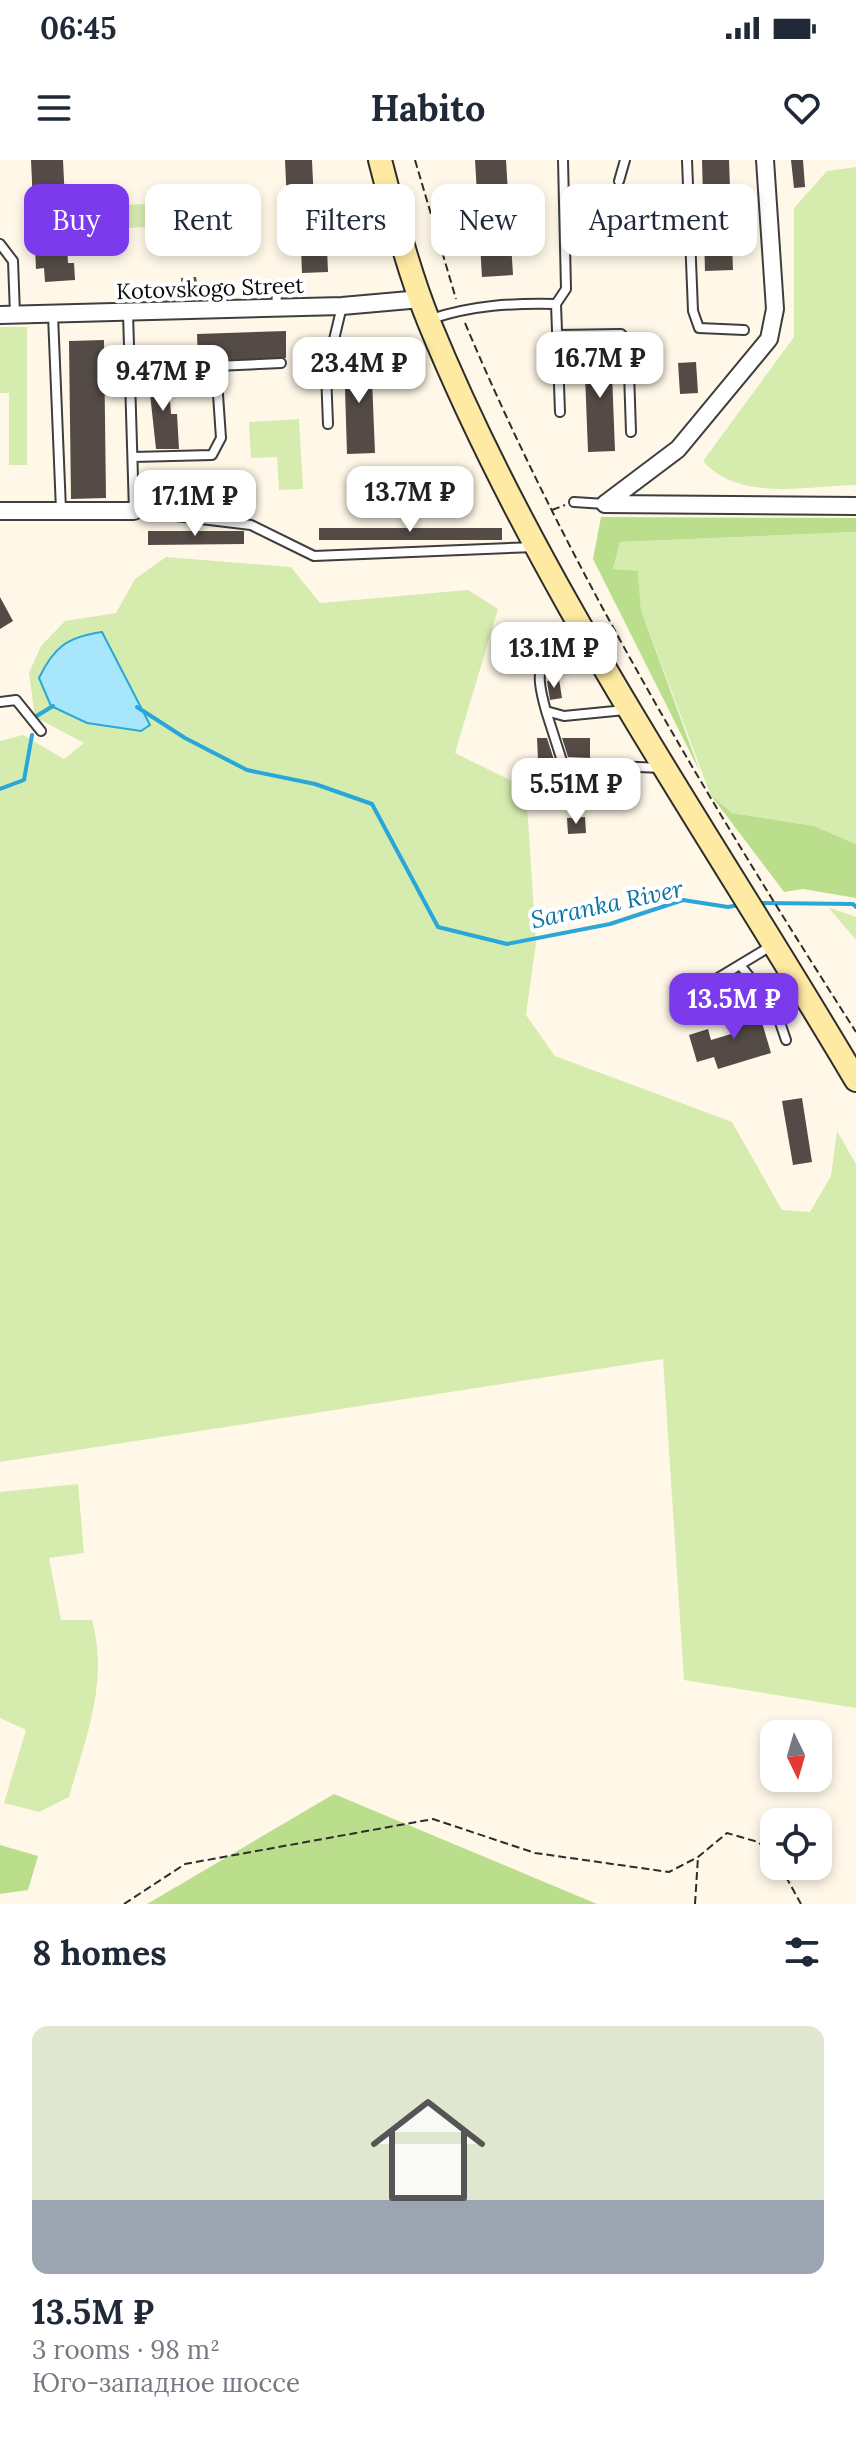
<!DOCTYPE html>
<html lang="en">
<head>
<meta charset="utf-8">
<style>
  :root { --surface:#fff; --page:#f6f6f7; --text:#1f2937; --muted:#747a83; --line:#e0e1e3; --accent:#7c3aed }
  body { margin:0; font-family:Lora,serif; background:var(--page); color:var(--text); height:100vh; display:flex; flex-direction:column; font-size:30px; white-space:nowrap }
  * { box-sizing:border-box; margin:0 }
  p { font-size:26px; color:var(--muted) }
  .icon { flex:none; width:44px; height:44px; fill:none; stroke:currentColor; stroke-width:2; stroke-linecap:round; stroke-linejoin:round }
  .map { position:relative; height:1744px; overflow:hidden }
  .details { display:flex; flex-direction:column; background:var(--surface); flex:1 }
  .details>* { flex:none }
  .banner { position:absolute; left:24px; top:24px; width:808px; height:72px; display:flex; gap:16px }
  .needle { width:52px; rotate:175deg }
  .fabs { position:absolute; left:760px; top:1560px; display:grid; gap:16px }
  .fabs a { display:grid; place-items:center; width:72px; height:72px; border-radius:16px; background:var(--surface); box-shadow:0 4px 12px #0003; font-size:40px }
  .price { position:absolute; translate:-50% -68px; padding:0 18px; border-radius:16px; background:#fff; color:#222; font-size:26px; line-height:52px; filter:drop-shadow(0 2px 4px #0008) }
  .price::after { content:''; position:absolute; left:50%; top:48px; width:24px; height:18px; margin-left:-12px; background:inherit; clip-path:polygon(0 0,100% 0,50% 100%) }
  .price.on { background:var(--accent); color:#fff }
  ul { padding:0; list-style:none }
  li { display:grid; align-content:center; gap:16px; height:424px; padding:0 32px }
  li+li { border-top:2px solid var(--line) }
  li span { display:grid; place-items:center; height:248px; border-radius:16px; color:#555 }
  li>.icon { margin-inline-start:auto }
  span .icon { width:144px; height:144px; fill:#fffc; stroke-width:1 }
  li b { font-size:34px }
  h2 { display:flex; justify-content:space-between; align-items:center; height:96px; padding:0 32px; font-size:34px }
  .chip { padding:0 28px; border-radius:16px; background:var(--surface); box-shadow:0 4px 12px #0003; font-size:28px; line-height:72px }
  .chip.on { background:var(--accent); color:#fff }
  .status { display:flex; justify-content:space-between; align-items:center; height:56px; padding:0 40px; background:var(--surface); direction:ltr }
  .status svg { height:22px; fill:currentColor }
  header { display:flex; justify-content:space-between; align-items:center; height:104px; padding:0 32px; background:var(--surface); font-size:36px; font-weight:700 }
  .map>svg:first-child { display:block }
  .green { fill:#d6ecaf; fill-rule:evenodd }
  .forest { fill:#bbde8d }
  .water { fill:#a8e6fb; stroke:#29a7d8; stroke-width:2 }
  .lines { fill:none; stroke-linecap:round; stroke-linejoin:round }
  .stream { stroke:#29a7d8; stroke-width:4 }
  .building { fill:#544a46 }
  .lane-casing { stroke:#3e3e3e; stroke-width:12 }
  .street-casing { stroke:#3e3e3e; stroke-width:20 }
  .secondary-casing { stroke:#2d2d2d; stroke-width:26 }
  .path { stroke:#2d2d2d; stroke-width:2; stroke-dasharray:8 4; stroke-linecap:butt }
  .lane { stroke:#fff; stroke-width:8 }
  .street { stroke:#fff; stroke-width:16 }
  .secondary { stroke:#ffeaa3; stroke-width:22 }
  .labels { text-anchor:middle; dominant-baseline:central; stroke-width:8; stroke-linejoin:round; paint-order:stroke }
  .street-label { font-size:22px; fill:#0b0b0b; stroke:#fff }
  .water-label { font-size:24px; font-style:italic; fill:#0b74a5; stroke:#fff }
</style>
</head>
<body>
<div class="status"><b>06:45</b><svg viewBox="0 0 49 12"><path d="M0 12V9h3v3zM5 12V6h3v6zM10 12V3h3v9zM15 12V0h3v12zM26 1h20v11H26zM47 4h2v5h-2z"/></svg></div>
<header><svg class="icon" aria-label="menu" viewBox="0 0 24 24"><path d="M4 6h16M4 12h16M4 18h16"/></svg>Habito<svg class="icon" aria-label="heart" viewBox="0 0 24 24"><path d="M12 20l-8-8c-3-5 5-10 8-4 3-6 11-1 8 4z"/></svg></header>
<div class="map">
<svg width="856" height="1744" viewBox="0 0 856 1744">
  <rect width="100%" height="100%" fill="#fff8e8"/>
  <path class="green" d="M856,7V325C807,326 739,342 703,301L794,177V48L827,11Z
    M253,38L254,61L92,70L91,47Z
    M0,167H27V305H9V233H0Z
    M299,259L303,329L279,330L277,297L251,298L249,262Z
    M856,372V684L814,666L732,653L710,634L641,450L638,412L613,409L620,382Z
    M166,397L291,407L320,443L468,430L498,449L455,593L526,628L536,783L526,855L555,896L732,962L782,1050L810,1052L831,1016L837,971L856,1004V1548L684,1520L663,1199L0,1302V581L23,575L64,599L84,583L35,557L29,513L41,486L65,461L116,453L135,419ZM102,473L150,565L141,571L87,563Z
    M828,747L856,757V781V780Z
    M78,1324L84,1393L49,1398L61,1460H92C109,1521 86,1577 69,1637L39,1652L4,1643L26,1570L0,1558V1332Z"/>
  <path class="forest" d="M601,357L856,358V372L620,382L613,409L638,411L641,450L700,612L593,399Z
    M710,634L732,653L814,666L856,684V738L803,729L784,732Z
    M334,1634L597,1744H147Z
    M0,1685L38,1696L28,1730L0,1734Z"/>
  <path class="water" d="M102,472L150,565L141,571L87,563L51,546L39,518C54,487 67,477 102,472Z"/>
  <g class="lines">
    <path class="stream" d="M137,547L185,578L247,610L315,624L372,644L438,767L507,784L610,764L683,740L728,747L739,745
      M35,557L53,546
      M0,629L24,620L32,575
      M756,743L853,744L856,747"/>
  </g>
  <path class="building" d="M31,0H63L68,103H74L75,120L45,122L44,108L36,109Z
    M285,0H312L315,65L326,64L328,112L302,113L300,65L288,66Z
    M475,0H506L513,115L482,117Z
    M702,0H729L733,110L705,111Z
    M791,0H803L805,27L794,28Z
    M196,117L198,129L182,131L181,118Z
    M286,171V198L198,201L197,174Z
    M104,180L106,338L71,339L69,181Z
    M611,188L615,291L588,292L584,189Z
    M371,195L375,293L347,294L344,196Z
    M696,202L698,233L680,234L678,203Z
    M168,213L171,254H177L179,289H156L148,215Z
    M319,368H502V380H319Z
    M148,371H244V384L148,385Z
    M0,437L13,461L0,469Z
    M559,519L562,538L550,540L547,521Z
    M537,578H547L554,600H538Z
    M562,578H590V598L568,597Z
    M585,657L586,673L568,674L567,658Z
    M758,849L771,893L718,909L714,897L697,902L689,875L708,869L711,880L731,874L726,858Z
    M802,938L812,1002L793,1005L782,941Z"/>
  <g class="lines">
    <g class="lane-casing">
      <path id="lane" d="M687,0L693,151L699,168L744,170
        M619,21L625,0
        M0,84L13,101L15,154
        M276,125L277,147
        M128,153L134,351L251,365L314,396L535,387
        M53,155L61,350
        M431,159C473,145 512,143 556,144
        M557,175L621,174L628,182L631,272
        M560,252L556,144L566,129L563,0
        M328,264L326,213L342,146
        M133,297L212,295L221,278L216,206L281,203
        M574,342L605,344
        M577,465C541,500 532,501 546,551L564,556L625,550
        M0,542L16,540L41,571
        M546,551L563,604L663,608
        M740,805L775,848
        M707,852L718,818L771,786
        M786,880L775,848L802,831"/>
    </g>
    <g class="street-casing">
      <path id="street" d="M0,155L342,146L421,139
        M605,344L678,289L769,179L775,149L765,0
        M605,344L856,346
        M0,351H134"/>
    </g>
    <g class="secondary-casing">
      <path id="secondary" d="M380,0C394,54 408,110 429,162C539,431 709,671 856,920"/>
    </g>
    <path class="path" d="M415,0L456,139
      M465,163C570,412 711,645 856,872
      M552,350L565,345
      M780,1706L801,1744
      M124,1744L185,1704L433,1659L535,1693L669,1712L698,1697L727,1673L758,1682L774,1696
      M695,1744L698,1697"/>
    <use href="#lane" class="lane"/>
    <use href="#street" class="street"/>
    <use href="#secondary" class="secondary"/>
  </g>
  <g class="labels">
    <g class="street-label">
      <text transform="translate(210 128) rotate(-2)">Kotovskogo Street</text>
    </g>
    <g class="water-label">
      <text transform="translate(607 744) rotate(-12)">Saranka River</text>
    </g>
  </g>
</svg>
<div class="fabs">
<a><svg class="needle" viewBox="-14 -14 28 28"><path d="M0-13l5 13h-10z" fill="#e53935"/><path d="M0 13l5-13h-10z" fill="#747a83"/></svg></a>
<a><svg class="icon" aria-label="locate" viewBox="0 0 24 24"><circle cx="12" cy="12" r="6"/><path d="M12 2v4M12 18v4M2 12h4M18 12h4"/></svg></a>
</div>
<b class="price" style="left:600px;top:240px">16.7M ₽</b>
<b class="price" style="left:359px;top:245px">23.4M ₽</b>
<b class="price" style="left:163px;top:253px">9.47M ₽</b>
<b class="price" style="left:410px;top:374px">13.7M ₽</b>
<b class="price" style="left:195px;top:378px">17.1M ₽</b>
<b class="price" style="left:554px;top:530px">13.1M ₽</b>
<b class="price" style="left:576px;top:666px">5.51M ₽</b>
<b class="price on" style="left:734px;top:881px">13.5M ₽</b>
<div class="banner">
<a class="chip on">Buy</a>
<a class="chip">Rent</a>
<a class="chip">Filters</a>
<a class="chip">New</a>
<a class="chip">Apartment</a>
</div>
</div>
<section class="details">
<h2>8 homes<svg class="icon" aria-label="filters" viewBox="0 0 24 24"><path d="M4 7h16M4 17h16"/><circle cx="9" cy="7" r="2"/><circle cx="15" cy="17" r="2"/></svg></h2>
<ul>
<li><span style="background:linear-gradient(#dfe7d0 70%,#9aa5b1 0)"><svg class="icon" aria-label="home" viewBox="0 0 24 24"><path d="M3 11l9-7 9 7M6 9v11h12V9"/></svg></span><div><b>13.5M ₽</b><p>3 rooms · 98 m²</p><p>Юго-западное шоссе</p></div></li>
</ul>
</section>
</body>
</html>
